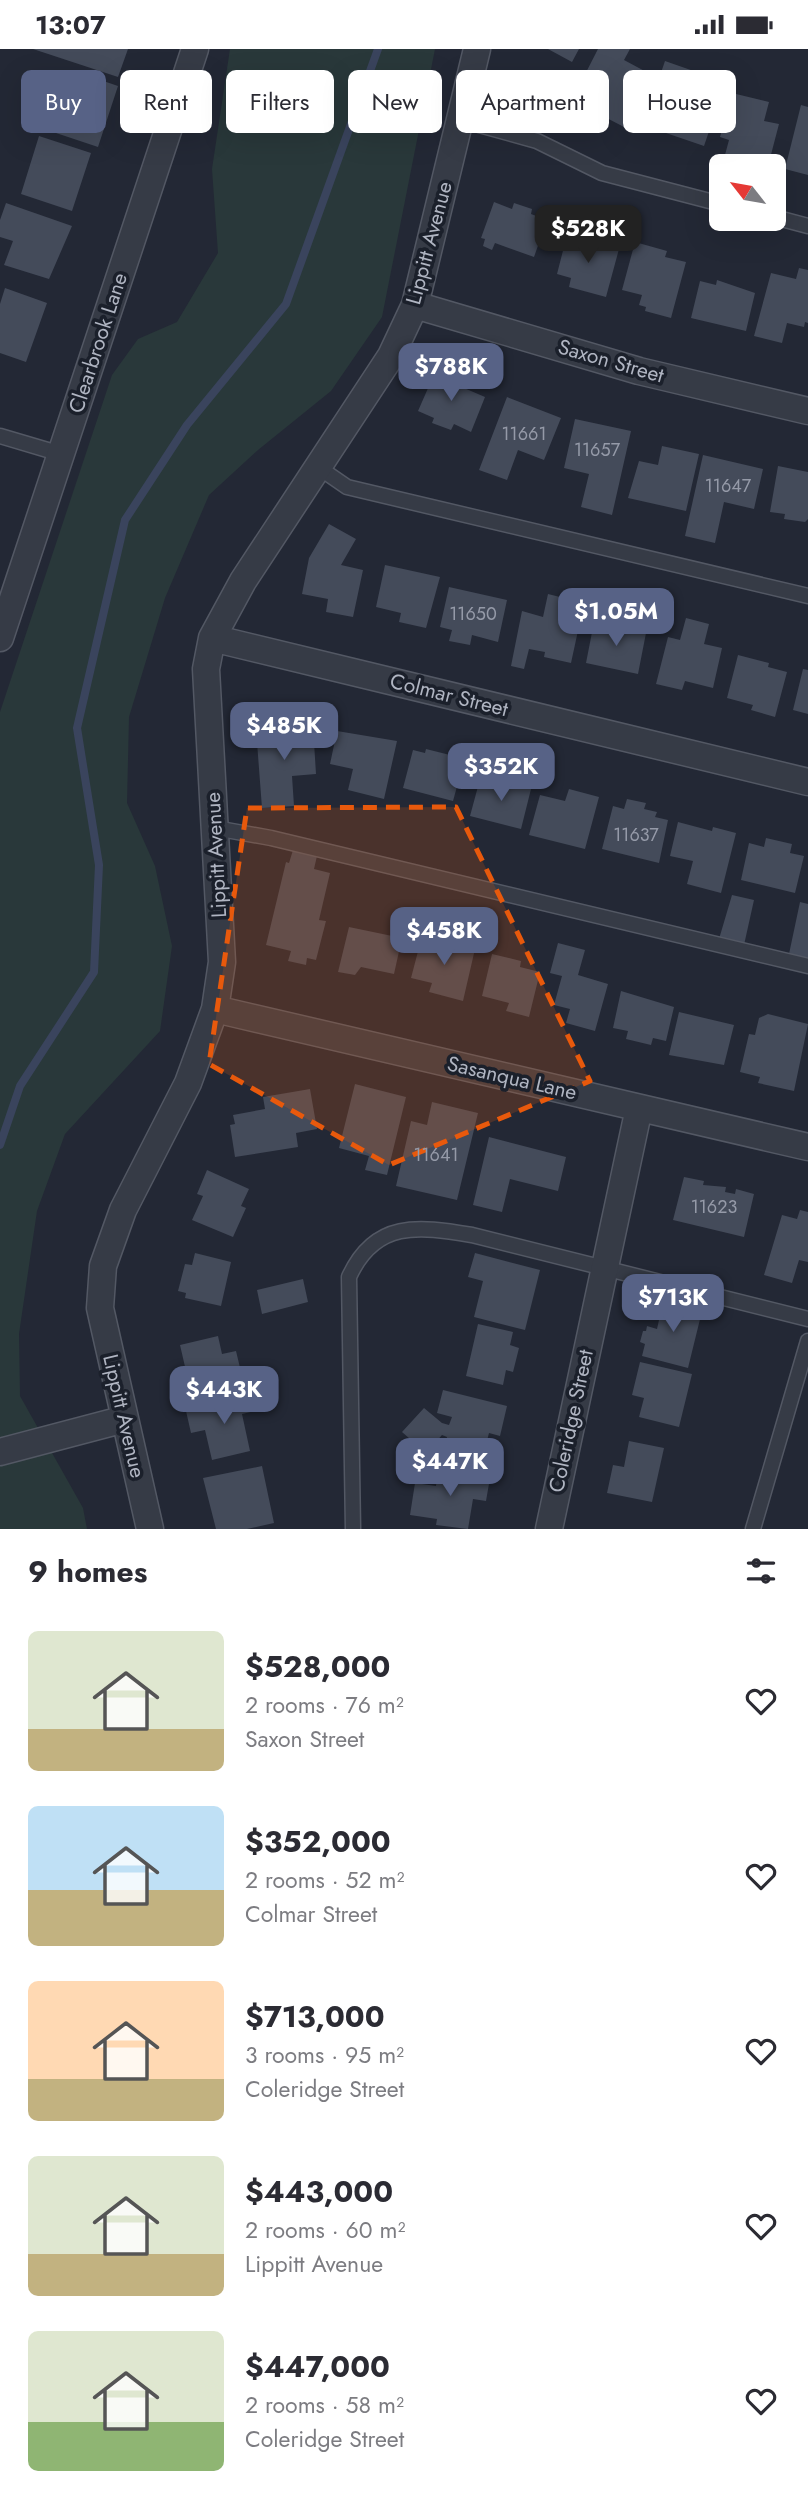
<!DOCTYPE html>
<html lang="en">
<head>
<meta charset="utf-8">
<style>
  :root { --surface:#fff; --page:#f2f2f3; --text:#2b2b33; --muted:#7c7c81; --accent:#576286 }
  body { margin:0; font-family:Jost,sans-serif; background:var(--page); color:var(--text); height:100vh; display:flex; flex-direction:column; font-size:26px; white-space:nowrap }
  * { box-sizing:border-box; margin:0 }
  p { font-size:23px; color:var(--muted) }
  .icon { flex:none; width:38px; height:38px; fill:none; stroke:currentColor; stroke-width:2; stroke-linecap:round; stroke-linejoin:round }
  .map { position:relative; height:1480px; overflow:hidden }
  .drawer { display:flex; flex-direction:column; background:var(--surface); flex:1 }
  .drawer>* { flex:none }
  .top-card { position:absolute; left:21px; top:21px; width:766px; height:63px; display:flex; gap:14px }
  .needle { width:46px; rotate:301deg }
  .controls { position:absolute; left:709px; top:105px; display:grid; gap:14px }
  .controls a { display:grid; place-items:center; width:77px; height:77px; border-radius:10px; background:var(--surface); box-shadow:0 7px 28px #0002; font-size:35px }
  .price { position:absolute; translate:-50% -60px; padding:0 16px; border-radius:14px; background:var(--accent); color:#fff; font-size:23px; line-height:46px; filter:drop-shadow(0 2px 4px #0008) }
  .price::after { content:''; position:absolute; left:50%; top:42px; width:21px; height:16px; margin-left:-10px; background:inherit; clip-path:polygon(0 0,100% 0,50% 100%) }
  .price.active { background:#222; color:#fff }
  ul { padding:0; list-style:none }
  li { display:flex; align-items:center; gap:21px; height:175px; padding:0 28px }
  li span { display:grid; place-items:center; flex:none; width:196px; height:140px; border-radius:10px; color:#555 }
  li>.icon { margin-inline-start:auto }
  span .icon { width:84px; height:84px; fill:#fffc; stroke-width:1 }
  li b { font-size:30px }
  h2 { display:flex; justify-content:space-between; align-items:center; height:84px; padding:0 28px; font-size:30px }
  .chip { padding:0 24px; border-radius:10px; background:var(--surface); box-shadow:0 7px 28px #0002; font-size:24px; line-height:63px }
  .chip.active { background:var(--accent); color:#fff }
  .status { display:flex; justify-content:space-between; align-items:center; height:49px; padding:0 35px; background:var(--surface); direction:ltr }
  .status svg { height:19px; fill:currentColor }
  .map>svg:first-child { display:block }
  .green { fill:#29383a }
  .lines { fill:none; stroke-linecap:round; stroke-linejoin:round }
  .stream { stroke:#3a445d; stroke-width:8 }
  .building { fill:#444b5a }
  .service-casing { stroke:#535864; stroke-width:17 }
  .minor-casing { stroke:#535864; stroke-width:29 }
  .service { stroke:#363b46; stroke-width:14 }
  .minor { stroke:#363b46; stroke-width:26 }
  .marked { fill:#e8590c; fill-opacity:0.2; stroke:#e8590c; stroke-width:5; stroke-dasharray:14 9; stroke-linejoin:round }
  .labels { text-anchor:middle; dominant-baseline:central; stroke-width:7; stroke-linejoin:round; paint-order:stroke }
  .number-label { font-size:18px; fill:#959aa8 }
  .street-label { font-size:21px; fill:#b0b5c2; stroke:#1b202b }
</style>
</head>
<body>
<div class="status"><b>13:07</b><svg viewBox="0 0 49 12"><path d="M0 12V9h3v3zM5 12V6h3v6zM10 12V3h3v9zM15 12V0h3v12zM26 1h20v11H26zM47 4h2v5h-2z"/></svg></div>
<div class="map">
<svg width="808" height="1480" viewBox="0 0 808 1480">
  <rect width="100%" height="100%" fill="#232835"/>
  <path class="green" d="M230,0H435L382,268L331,342L258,401L209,446L165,549L129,668L127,754L155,817L172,897L160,982L65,1085L37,1162L19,1285L20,1347L83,1459L87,1480H0V663L112,326L138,290L177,273L218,204L212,120Z"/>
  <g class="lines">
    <path class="stream" d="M0,1096L20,1037L94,923L99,816L77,679L125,471L187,376L286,255L378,0"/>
  </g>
  <path class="building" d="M33,0H128L118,28Z
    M548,0H579L572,13Z
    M598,0H630L624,11L652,26L624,78L597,64L601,56L576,43Z
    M665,12L705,26L702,33L723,41L704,97L666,84L676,55L653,47Z
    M77,23L118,37L98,98L26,74L35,48L65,58Z
    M732,44L769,53L764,72L779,75L768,117H722L729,91L720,88Z
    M801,56L808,58V126L785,120Z
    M39,87L91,104L72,162L21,145Z
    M494,153L512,160L514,154L532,160L531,165L547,171L534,208L495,194L492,201L483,197L485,190L481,189Z
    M6,154L72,177L49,230L4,216L13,192L0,188V171Z
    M567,186L619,200L606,248L569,238L571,229L557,225Z
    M635,193L667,202L665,208L686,213L671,269L645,262L646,258L639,256L642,246L622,241Z
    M799,219L808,221V274L805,273L804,278L787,274L782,294L754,287L771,224L796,230Z
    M717,231L755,244L746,282L691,269L700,232L716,236Z
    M5,239L47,254L26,313L0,304V255Z
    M436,321L466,333L464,339L485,348L471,383L454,375L451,381L432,374L434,369L418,362Z
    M507,348L561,369L544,411L518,401L507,431L479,421Z
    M575,370L631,382L612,466L581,458L589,425L564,419Z
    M662,397L699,405L686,462L628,449L639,412L658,416Z
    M703,406L763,420L754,460L724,453L715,494L685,487Z
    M778,417L808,423V470L805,473L784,470L785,465L770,463Z
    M329,475L356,490L341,516L363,521L353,568L326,563L328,550L302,545L309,509Z
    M385,516L440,528L426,579L399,573L401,564L376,558Z
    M449,538L507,551L498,593L472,586L470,596L449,592L452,581L440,578Z
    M548,545L584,554L571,614L544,608L545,603L529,600L524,620L511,617L522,562L543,568Z
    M686,569L709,575L704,595L722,599L713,639L685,632L682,641L656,635L668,588L680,591Z
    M594,573L646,584L638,625L586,614Z
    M738,606L769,614L768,618L787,623L775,668L751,661L753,656L727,649Z
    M803,620L808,621V665L793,661Z
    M313,677L316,725L292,727L294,757L262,759L256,680Z
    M337,682L397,692L384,750L348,741L353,720L330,715Z
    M426,700L450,706L449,712L463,716L453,752L403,739L413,701L425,704Z
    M480,730L531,740L521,780L470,767Z
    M569,740L599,748L585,800L529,786L540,746L565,752Z
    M627,750L646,754L644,760L657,763L655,768L668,771L659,814L602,800L613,757L624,760Z
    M678,773L712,782L713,778L736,784L721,844L687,835L693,812L670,807Z
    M766,789L792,795L790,804L804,807L795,844L741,831L749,794L764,798Z
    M293,801L317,807L314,820L330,824L319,871L326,872L316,911L307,909L306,916L288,912L291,902L266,896L286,813L289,814Z
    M732,846L754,851L744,896L719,890Z
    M800,853L808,855V909L789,905Z
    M349,878L402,889L394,925L361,918L355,926L338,923Z
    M422,887L475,900L463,952L429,943L432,934L411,929Z
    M558,894L585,901L578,926L608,935L595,982L566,974L570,960L554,956L562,927L550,924Z
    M492,905L521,912L520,918L540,923L529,968L506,962L509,954L482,947Z
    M621,942L674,958L666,992L653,989L651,996L626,990L628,982L613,979Z
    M679,963L734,976L724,1016L669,1006Z
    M768,965L808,975L794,1042L758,1034L760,1028L740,1023L749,985L755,986L759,969Z
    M355,1035L406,1048L387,1126L365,1121L369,1107L339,1099Z
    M310,1040L317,1080L296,1084L298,1098L235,1108L230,1076L235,1075L233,1066L265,1060L263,1048Z
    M432,1053L478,1064L457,1151L396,1137L411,1072L427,1076Z
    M489,1088L566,1108L558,1142L510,1130L502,1163L473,1156Z
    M207,1121L249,1140L241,1157L246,1159L233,1188L192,1171L203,1147L197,1145Z
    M684,1128L704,1132L703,1136L726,1138L725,1143L735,1145L736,1140L754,1145L744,1188L673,1171Z
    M800,1161L808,1163V1213L799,1211L792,1234L764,1226L782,1166L797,1170Z
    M195,1204L231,1213L221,1257L185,1249L186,1244L178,1242L185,1215L192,1216Z
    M475,1204L540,1221L525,1281L474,1268L483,1232L468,1228Z
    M303,1230L308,1253L262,1265L257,1241Z
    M666,1249L703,1258L688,1319L642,1307L645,1295L640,1293L643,1282H646L647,1277L657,1280L659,1271L654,1270L656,1263L662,1264Z
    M478,1275L513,1283L510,1296L519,1299L513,1323L506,1321L503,1336L466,1327Z
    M218,1287L222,1305L236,1302L242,1327L229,1330L231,1340L184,1350L178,1324L186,1322L180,1296Z
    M640,1313L692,1325L679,1378L639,1368L644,1349L632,1346Z
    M443,1341L507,1357L500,1387L489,1384L482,1411L457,1404L459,1396L446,1393L447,1388L442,1386L426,1404L402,1383L424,1359L442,1374L449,1376L452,1368L437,1364Z
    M250,1343L255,1362L242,1365L250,1402L212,1411L205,1381L191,1384L186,1362L235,1351L234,1347Z
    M629,1392L664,1399L652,1453L607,1444L613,1416L624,1418Z
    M262,1417L274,1474L247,1480H216L203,1429Z
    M438,1421L490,1429L486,1452L473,1450L468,1480L436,1476L437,1470L410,1466L415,1434L436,1437Z"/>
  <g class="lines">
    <g class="service-casing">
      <path id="service" d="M461,71L537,92L602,124L721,155
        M774,168L808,177
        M0,387L61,405
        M318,418L347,438L808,547
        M215,779L271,789L808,917
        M353,1480L349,1228C375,1171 418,1177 472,1186L808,1270
        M753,1480L808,1292"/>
    </g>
    <g class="minor-casing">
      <path id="minor" d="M415,256L639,322L808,362
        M0,589L195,0
        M212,589L808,733
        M215,960L808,1098
        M0,1403L125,1370
        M150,1480L100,1259L103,1217L123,1161L188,1034L215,960L222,913L206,620L212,589L243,532L391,307L415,256L477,0
        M549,1480L639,1059"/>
    </g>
    <use href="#service" class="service"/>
    <use href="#minor" class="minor"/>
  </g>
  <path class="marked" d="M456,758L590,1032L389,1116L209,1015L247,759Z"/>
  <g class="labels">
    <g class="number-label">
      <text x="524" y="385">11661</text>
      <text x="597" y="401">11657</text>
      <text x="728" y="437">11647</text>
      <text x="473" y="565">11650</text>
      <text x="636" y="786">11637</text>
      <text x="436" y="1106">11641</text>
      <text x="714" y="1158">11623</text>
    </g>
    <g class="street-label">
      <text transform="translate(429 194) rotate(-75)">Lippitt Avenue</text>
      <text transform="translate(98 294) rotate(-72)">Clearbrook Lane</text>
      <text transform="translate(611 312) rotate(16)">Saxon Street</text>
      <text transform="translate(449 646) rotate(14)">Colmar Street</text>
      <text transform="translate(216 806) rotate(-93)">Lippitt Avenue</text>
      <text transform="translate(512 1029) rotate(13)">Sasanqua Lane</text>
      <text transform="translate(124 1367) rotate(77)">Lippitt Avenue</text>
      <text transform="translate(571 1372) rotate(-78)">Coleridge Street</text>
    </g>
  </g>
</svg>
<div class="controls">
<a><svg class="needle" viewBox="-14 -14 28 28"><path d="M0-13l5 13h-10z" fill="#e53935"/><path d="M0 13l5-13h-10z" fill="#7c7c81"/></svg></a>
</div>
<b class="price active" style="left:588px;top:216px">$528K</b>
<b class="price" style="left:451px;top:354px">$788K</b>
<b class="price" style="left:616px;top:599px">$1.05M</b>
<b class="price" style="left:284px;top:713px">$485K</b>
<b class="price" style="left:501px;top:754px">$352K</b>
<b class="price" style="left:444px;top:918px">$458K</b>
<b class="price" style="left:673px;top:1285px">$713K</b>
<b class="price" style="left:224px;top:1377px">$443K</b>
<b class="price" style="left:450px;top:1449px">$447K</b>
<div class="top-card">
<a class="chip active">Buy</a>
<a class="chip">Rent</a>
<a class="chip">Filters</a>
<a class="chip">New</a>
<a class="chip">Apartment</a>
<a class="chip">House</a>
</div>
</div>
<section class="drawer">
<h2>9 homes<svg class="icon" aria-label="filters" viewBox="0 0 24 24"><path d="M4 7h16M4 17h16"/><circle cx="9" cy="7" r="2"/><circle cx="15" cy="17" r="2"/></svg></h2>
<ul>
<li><span style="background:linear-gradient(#dfe7d0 70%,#c2b280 0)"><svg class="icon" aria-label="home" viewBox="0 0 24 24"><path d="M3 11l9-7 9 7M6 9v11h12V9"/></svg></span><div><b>$528,000</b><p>2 rooms · 76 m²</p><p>Saxon Street</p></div><svg class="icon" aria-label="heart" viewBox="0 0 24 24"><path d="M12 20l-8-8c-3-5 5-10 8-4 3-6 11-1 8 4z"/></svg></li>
<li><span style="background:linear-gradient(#bfe0f5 60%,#c2b280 0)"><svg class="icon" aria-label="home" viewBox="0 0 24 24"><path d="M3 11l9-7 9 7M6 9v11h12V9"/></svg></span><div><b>$352,000</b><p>2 rooms · 52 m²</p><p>Colmar Street</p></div><svg class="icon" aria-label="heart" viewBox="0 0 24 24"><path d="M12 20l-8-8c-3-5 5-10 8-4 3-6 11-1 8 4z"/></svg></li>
<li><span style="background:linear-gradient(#ffd9b3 70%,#c2b280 0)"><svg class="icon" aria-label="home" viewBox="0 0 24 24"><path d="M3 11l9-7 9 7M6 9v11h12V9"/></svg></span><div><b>$713,000</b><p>3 rooms · 95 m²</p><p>Coleridge Street</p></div><svg class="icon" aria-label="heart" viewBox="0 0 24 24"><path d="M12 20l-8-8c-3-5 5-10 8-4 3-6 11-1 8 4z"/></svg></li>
<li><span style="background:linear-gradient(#dfe7d0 70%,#c2b280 0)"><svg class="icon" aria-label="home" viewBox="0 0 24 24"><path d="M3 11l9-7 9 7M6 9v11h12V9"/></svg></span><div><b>$443,000</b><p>2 rooms · 60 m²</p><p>Lippitt Avenue</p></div><svg class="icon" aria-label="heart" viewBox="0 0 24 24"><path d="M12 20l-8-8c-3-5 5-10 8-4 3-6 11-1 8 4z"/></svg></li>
<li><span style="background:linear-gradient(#dfe7d0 65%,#8fb573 0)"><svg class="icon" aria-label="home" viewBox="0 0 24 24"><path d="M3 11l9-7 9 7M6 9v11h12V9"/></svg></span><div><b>$447,000</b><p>2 rooms · 58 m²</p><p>Coleridge Street</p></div><svg class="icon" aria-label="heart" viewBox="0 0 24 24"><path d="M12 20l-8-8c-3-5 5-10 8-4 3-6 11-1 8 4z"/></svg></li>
</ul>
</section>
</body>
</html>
